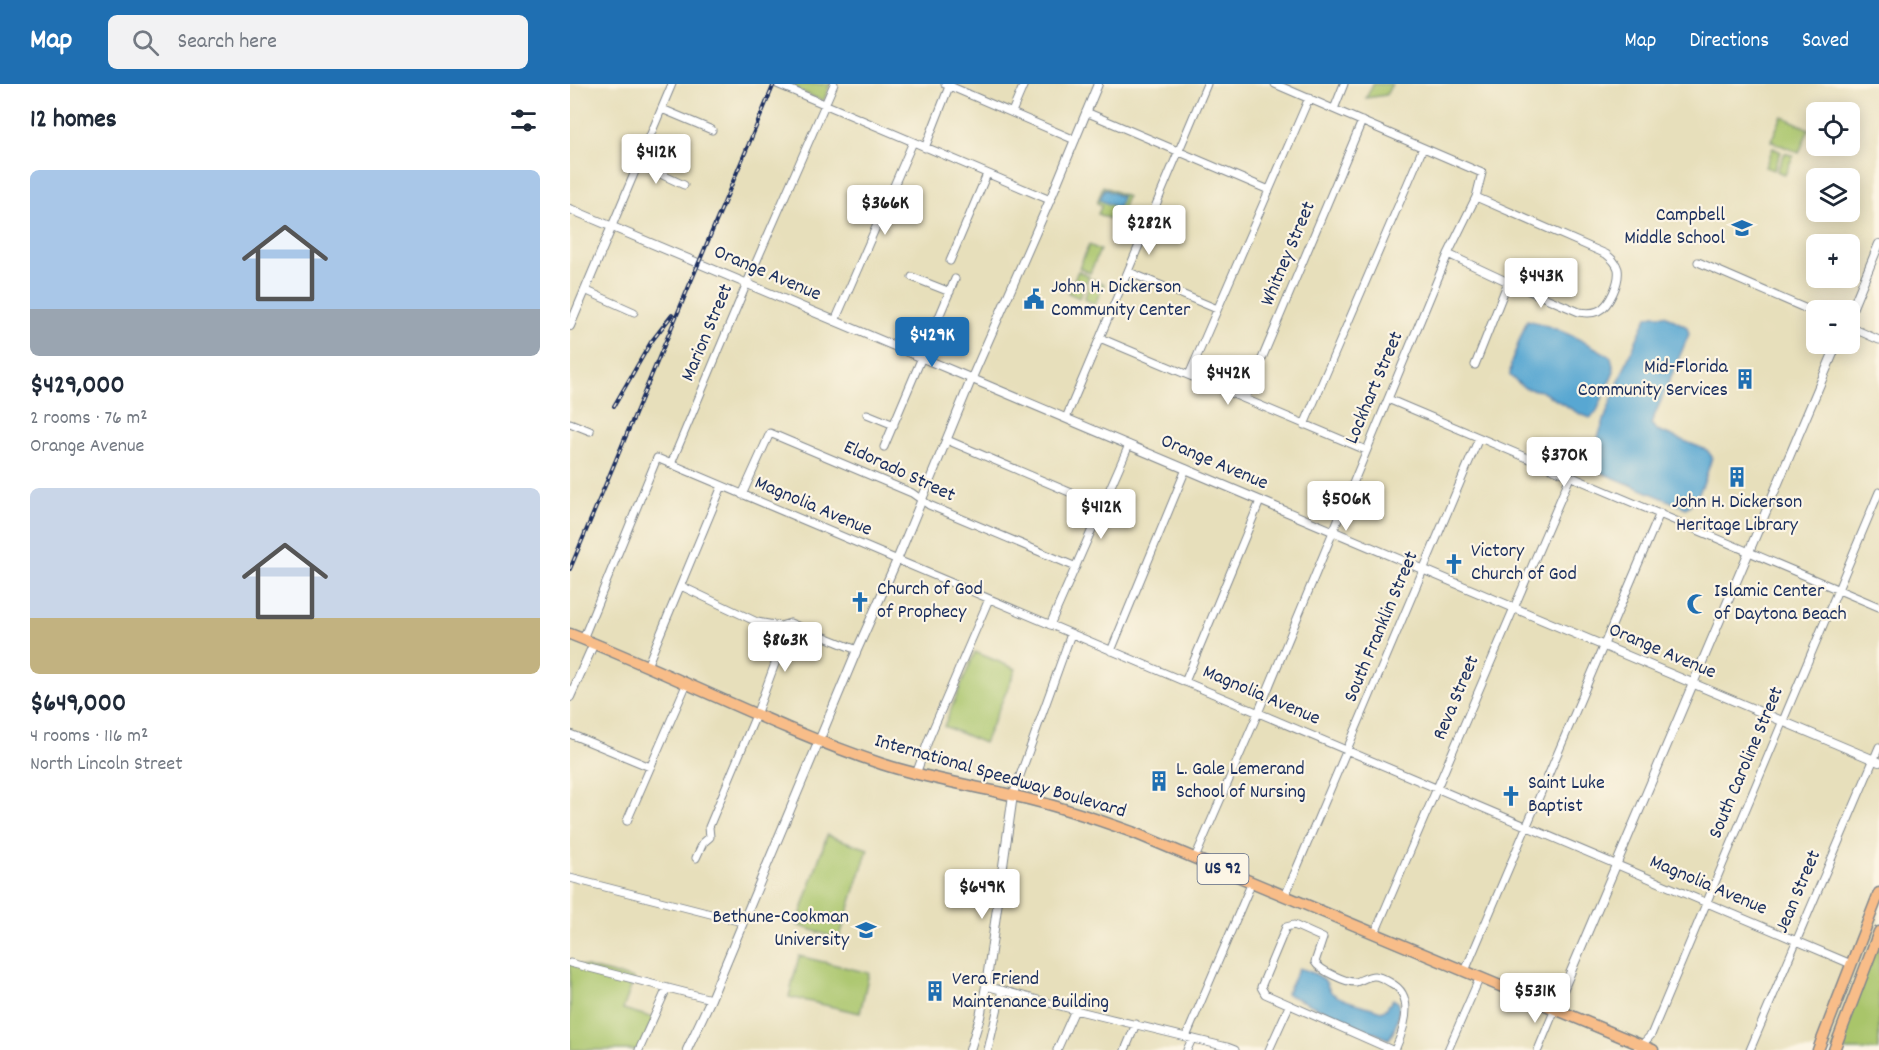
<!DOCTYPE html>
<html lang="en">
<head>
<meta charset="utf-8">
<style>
  :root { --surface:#fff; --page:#f2f2f3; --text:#1f2937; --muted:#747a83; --accent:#1f6fb2 }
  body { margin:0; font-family:Dekko,sans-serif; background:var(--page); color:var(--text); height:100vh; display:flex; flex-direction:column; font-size:22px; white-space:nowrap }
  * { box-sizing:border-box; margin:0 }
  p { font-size:20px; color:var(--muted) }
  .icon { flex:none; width:33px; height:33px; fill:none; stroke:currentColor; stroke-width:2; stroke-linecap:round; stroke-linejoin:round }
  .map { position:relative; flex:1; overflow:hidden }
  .details { display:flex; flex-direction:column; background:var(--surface); width:570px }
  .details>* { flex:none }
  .tools { position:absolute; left:1236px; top:18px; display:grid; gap:12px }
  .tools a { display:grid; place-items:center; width:54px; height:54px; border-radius:9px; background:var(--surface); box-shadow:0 3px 15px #0003; font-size:30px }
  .price { position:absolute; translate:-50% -51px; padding:0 14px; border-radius:6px; background:#fff; color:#222; font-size:20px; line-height:39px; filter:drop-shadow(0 2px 3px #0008) }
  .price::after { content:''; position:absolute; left:50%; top:36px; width:18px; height:14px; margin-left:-9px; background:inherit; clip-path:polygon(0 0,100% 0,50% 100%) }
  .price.on { background:var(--accent); color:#fff }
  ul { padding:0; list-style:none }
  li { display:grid; align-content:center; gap:12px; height:318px; padding:0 30px }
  li span { display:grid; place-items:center; height:186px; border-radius:9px; color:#555 }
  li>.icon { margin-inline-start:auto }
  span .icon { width:108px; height:108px; fill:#fffc; stroke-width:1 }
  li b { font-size:26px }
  h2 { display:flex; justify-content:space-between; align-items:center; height:72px; padding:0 30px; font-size:26px }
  header { display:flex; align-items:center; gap:36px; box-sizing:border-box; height:84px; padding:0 30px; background:var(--accent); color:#fff }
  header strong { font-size:28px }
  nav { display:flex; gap:33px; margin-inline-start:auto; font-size:21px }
  .search { width:420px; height:54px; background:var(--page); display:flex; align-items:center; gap:15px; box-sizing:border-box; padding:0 21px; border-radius:9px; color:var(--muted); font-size:22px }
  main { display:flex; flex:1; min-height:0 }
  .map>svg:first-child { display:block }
  .green { fill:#a9c56b; stroke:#627a64; stroke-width:1.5 }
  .water { fill:#58a7d2; stroke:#3a6b98; stroke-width:1.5 }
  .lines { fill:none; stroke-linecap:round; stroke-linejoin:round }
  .minor-casing { stroke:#81878c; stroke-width:9 }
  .tertiary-casing { stroke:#81878c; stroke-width:10 }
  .primary-casing { stroke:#81878c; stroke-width:13 }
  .minor { stroke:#fff; stroke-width:7 }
  .tertiary { stroke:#fff; stroke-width:8 }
  .primary { stroke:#f8bd89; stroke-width:10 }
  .rail-casing { stroke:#1b2f5e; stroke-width:4 }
  .rail { stroke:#fcf5e5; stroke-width:1.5; stroke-dasharray:4.5; stroke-linecap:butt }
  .labels { text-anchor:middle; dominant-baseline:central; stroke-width:4.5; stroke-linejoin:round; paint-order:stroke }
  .shield { fill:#fcf5e5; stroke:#5e6a86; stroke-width:1.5 }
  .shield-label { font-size:18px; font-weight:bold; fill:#1b2f5e }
  .poi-label { font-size:20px; fill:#1b2f5e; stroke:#fcf5e5; text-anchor:start }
  .street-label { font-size:20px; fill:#1b2f5e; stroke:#fcf5e5 }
</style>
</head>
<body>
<header>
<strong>Map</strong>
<div class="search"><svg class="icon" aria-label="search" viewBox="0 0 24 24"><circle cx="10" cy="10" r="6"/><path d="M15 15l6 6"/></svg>Search here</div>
<nav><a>Map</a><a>Directions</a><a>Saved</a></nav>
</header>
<main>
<section class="details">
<h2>12 homes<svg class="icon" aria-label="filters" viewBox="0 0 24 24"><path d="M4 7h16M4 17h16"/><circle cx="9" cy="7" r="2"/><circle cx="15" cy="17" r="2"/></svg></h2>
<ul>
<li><span style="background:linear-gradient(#a9c7e8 75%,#9aa5b1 0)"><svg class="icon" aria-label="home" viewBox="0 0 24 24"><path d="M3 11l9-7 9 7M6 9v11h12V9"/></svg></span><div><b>$429,000</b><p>2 rooms · 76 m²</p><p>Orange Avenue</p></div></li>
<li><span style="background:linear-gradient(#c9d6e8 70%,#c2b280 0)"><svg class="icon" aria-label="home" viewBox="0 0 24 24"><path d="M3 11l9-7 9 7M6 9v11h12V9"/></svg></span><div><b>$649,000</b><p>4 rooms · 116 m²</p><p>North Lincoln Street</p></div></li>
</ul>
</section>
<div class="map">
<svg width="1309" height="966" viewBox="0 0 1309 966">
  <rect width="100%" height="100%" fill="#fcf5e5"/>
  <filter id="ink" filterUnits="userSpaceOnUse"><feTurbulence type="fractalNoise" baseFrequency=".0167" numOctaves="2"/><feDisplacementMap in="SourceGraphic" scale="12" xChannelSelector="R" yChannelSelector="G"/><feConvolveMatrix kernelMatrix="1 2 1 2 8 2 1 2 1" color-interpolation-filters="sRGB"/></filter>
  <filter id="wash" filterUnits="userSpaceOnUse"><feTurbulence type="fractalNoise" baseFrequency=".008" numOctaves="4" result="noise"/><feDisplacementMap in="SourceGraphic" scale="24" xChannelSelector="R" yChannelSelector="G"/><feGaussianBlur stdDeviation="1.35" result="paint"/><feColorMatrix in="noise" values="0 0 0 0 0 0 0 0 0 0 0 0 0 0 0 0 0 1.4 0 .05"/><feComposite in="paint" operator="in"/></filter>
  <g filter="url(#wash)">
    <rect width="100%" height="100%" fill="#e7dfbb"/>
    <path class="green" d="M215,0H260L254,16H250Z
      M803,0H822L816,11L796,14Z
      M1212,32L1239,45L1229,69L1201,57Z
      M1203,64L1211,68L1204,86L1195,83Z
      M1215,69L1223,72L1215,91L1207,87Z
      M533,102L557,113L547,138L528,130L532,121L527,119Z
      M519,161L530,166L520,189L509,184Z
      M508,187L519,192L509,214L498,209Z
      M522,195L534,200L525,220L514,215Z
      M405,568L446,585L414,659L374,642Z
      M257,751L298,765L269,855L227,841Z
      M1309,848V966H1263Z
      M229,872L299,889L290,929L219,913Z
      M0,879L64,895L53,925L84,934L69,966H0Z"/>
    <path class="water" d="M534,105L552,113L548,124L530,116Z
      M1084,231H1095L1117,243L1119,250L1081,340L1087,346L1137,366L1142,373C1137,389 1131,414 1116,424L1023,385L1019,381C1035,329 1054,281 1077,233Z
      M957,236C986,243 1015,257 1041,273L1044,287L1026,329L1020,334L1008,329L971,307L955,304L940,292L941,279Z
      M729,884C738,887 749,890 755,897C758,901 758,906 762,909C776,919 795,921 811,927L816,925L823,915L829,919C829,931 826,945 819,955L716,910Z"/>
  </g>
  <g filter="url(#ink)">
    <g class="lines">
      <g class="minor-casing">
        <path id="minor" d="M207,0L480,116
          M375,0L505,56
          M92,25L142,46
          M764,25L774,0
          M442,28L454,0
          M516,28L699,106
          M355,64L380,0
          M69,80L114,101
          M42,142L102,0
          M878,170L938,198L1009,228C1015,229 1021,230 1028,227C1040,222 1050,197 1048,185C1046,178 1041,174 1036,170L906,113
          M380,177L417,90
          M1128,178L1246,229
          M559,188L647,225
          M342,193L380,208
          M15,206L64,228
          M265,237L343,58
          M1280,243L1309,256
          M530,254L796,366
          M905,281L938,198
          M619,291L739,14
          M675,315L792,37
          M818,315L1309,523
          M297,330L324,341
          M496,334L637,0
          M0,339L20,347
          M734,341L853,64
          M377,356L532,422
          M314,363L385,195
          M101,380L177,199L264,0
          M172,411L200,349L342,409L359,421L506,483
          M111,502L187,538L210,542L220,539L287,566
          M480,541L559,361
          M13,555L87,374L1281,880
          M541,567L616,385
          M77,582L152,402
          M615,598L690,417
          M0,650L80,683
          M346,690L360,652L419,515
          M443,711L501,550
          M57,737L117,599
          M126,774L133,759L140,753L139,743L186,631L220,539
          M625,774L688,629L878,170L906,113L912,89L705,0
          M0,794L172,838
          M715,812L909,354
          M805,849L1000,393
          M0,879L141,915
          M895,887L1090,429
          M416,902L505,926L657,963L665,966
          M616,953L682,798
          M69,966L97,904
          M418,966L432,906
          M487,966L505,926
          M555,966L566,940
          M617,966L622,955
          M699,966L719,922
          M822,966L695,910L691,903L716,843L724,841L753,854L745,878C749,886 777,899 786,898C792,896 798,892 804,892C810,892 816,896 821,899C846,912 834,946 825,966
          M878,966L910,893
          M968,966L985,925
          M1067,966L1081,951L1309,408
          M1180,966L1309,663"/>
      </g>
      <g class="tertiary-casing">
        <path id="tertiary" d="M0,125L1309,678
          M1280,230L1309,160
          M0,242L42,142
          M0,613L24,559
          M985,925L1267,260
          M117,966L141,915L287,566L327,476L401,296L480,116L528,0
          M400,966L410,933L416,902L443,711"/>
      </g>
      <g class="primary-casing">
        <path id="primary" d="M0,550C105,591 205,644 312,680C355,694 400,701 445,712C485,721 524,734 562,748L1083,966
          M1248,966L1309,809
          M1264,966L1309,848"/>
      </g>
      <use href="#minor" class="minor"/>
      <use href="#tertiary" class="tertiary"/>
      <use href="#primary" class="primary"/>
      <g class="rail-casing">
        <path id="rail" d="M44,322L81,258L102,231
          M0,485L204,0"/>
      </g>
      <use href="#rail" class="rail"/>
    </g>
  </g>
  <defs>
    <g id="school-bare" transform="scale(1.62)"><path d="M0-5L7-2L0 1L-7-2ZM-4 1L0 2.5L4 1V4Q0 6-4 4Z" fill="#1f6fb2" stroke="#fcf5e5" stroke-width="2.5" paint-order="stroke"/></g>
    <g id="civic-bare" transform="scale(1.62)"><path d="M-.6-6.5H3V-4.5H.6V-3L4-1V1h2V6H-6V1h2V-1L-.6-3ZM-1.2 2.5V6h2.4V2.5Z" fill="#1f6fb2" stroke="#fcf5e5" stroke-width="2.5" paint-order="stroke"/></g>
    <g id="building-bare" transform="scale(1.62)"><path d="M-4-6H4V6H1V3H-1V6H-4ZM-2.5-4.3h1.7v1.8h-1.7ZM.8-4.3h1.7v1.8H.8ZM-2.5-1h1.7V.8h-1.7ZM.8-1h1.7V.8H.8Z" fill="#1f6fb2" stroke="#fcf5e5" stroke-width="2.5" paint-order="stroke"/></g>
    <g id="church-bare" transform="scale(1.62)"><path d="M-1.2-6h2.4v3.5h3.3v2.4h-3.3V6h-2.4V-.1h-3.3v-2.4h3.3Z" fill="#1f6fb2" stroke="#fcf5e5" stroke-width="2.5" paint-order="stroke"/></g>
    <g id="mosque-bare" transform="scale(1.62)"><path d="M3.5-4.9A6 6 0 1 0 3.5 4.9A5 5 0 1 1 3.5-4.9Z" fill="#1f6fb2" stroke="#fcf5e5" stroke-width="2.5" paint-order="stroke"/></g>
    <g id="university-bare" transform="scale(1.62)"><path d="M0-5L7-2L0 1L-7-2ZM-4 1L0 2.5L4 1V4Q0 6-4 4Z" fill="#1f6fb2" stroke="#fcf5e5" stroke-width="2.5" paint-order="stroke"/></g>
  </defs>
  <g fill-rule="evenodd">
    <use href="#school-bare" x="1172" y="144"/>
    <use href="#civic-bare" x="464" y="215"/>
    <use href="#building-bare" x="1175" y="295"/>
    <use href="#building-bare" x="1167" y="393"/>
    <use href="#church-bare" x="884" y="480"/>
    <use href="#church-bare" x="290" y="518"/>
    <use href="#mosque-bare" x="1127" y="520"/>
    <use href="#building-bare" x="589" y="697"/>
    <use href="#church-bare" x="941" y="712"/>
    <use href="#university-bare" x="296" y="846"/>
    <use href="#building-bare" x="365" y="907"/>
  </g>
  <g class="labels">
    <rect class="shield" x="627.5" y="770" width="51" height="30" rx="4.5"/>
    <g class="shield-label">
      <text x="653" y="785">US 92</text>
    </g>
    <g class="poi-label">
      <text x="1155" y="132" text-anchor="end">Campbell<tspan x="1155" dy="23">Middle School</tspan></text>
      <text x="481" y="204">John H. Dickerson<tspan x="481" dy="23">Community Center</tspan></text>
      <text x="1158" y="284" text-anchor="end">Mid-Florida<tspan x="1158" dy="23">Community Services</tspan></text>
      <text x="1167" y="419" text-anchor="middle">John H. Dickerson<tspan x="1167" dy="23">Heritage Library</tspan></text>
      <text x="901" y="468">Victory<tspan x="901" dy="23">Church of God</tspan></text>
      <text x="307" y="506">Church of God<tspan x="307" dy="23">of Prophecy</tspan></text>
      <text x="1144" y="508">Islamic Center<tspan x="1144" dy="23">of Daytona Beach</tspan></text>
      <text x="606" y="686">L. Gale Lemerand<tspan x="606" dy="23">School of Nursing</tspan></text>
      <text x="958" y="700">Saint Luke<tspan x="958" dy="23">Baptist</tspan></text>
      <text x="279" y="834" text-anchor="end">Bethune-Cookman<tspan x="279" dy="23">University</tspan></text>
      <text x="382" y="896">Vera Friend<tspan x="382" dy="23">Maintenance Building</tspan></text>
    </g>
    <g class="street-label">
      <text transform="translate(719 170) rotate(-67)">Whitney Street</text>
      <text transform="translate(197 190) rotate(23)">Orange Avenue</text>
      <text transform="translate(138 249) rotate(-67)">Marion Street</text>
      <text transform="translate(805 304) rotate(-67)">Lockhart Street</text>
      <text transform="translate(644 379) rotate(23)">Orange Avenue</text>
      <text transform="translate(329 388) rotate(25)">Eldorado Street</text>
      <text transform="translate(243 423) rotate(23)">Magnolia Avenue</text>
      <text transform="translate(812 543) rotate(-67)">South Franklin Street</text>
      <text transform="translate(1092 568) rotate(23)">Orange Avenue</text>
      <text transform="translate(691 612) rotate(23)">Magnolia Avenue</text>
      <text transform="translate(887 614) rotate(-67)">Reva Street</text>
      <text transform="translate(1177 679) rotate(-67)">South Caroline Street</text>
      <text transform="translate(430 693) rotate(16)">International Speedway Boulevard</text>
      <text transform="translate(1138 802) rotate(23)">Magnolia Avenue</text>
      <text transform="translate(1229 808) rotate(-67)">Jean Street</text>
    </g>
  </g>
</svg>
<div class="tools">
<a><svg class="icon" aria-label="locate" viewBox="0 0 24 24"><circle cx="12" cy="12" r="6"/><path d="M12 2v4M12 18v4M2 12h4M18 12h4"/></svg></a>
<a><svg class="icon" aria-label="layers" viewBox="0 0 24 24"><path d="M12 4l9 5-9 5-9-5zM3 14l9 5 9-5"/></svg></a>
<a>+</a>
<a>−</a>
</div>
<b class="price" style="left:86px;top:101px">$412K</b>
<b class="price" style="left:315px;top:152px">$366K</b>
<b class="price" style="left:579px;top:172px">$282K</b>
<b class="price" style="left:971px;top:225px">$443K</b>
<b class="price on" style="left:362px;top:284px">$429K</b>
<b class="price" style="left:658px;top:322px">$442K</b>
<b class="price" style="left:994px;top:404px">$370K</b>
<b class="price" style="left:776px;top:448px">$506K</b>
<b class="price" style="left:531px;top:456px">$412K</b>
<b class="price" style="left:215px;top:589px">$863K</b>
<b class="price" style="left:412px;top:836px">$649K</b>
<b class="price" style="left:965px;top:940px">$531K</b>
</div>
</main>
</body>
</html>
